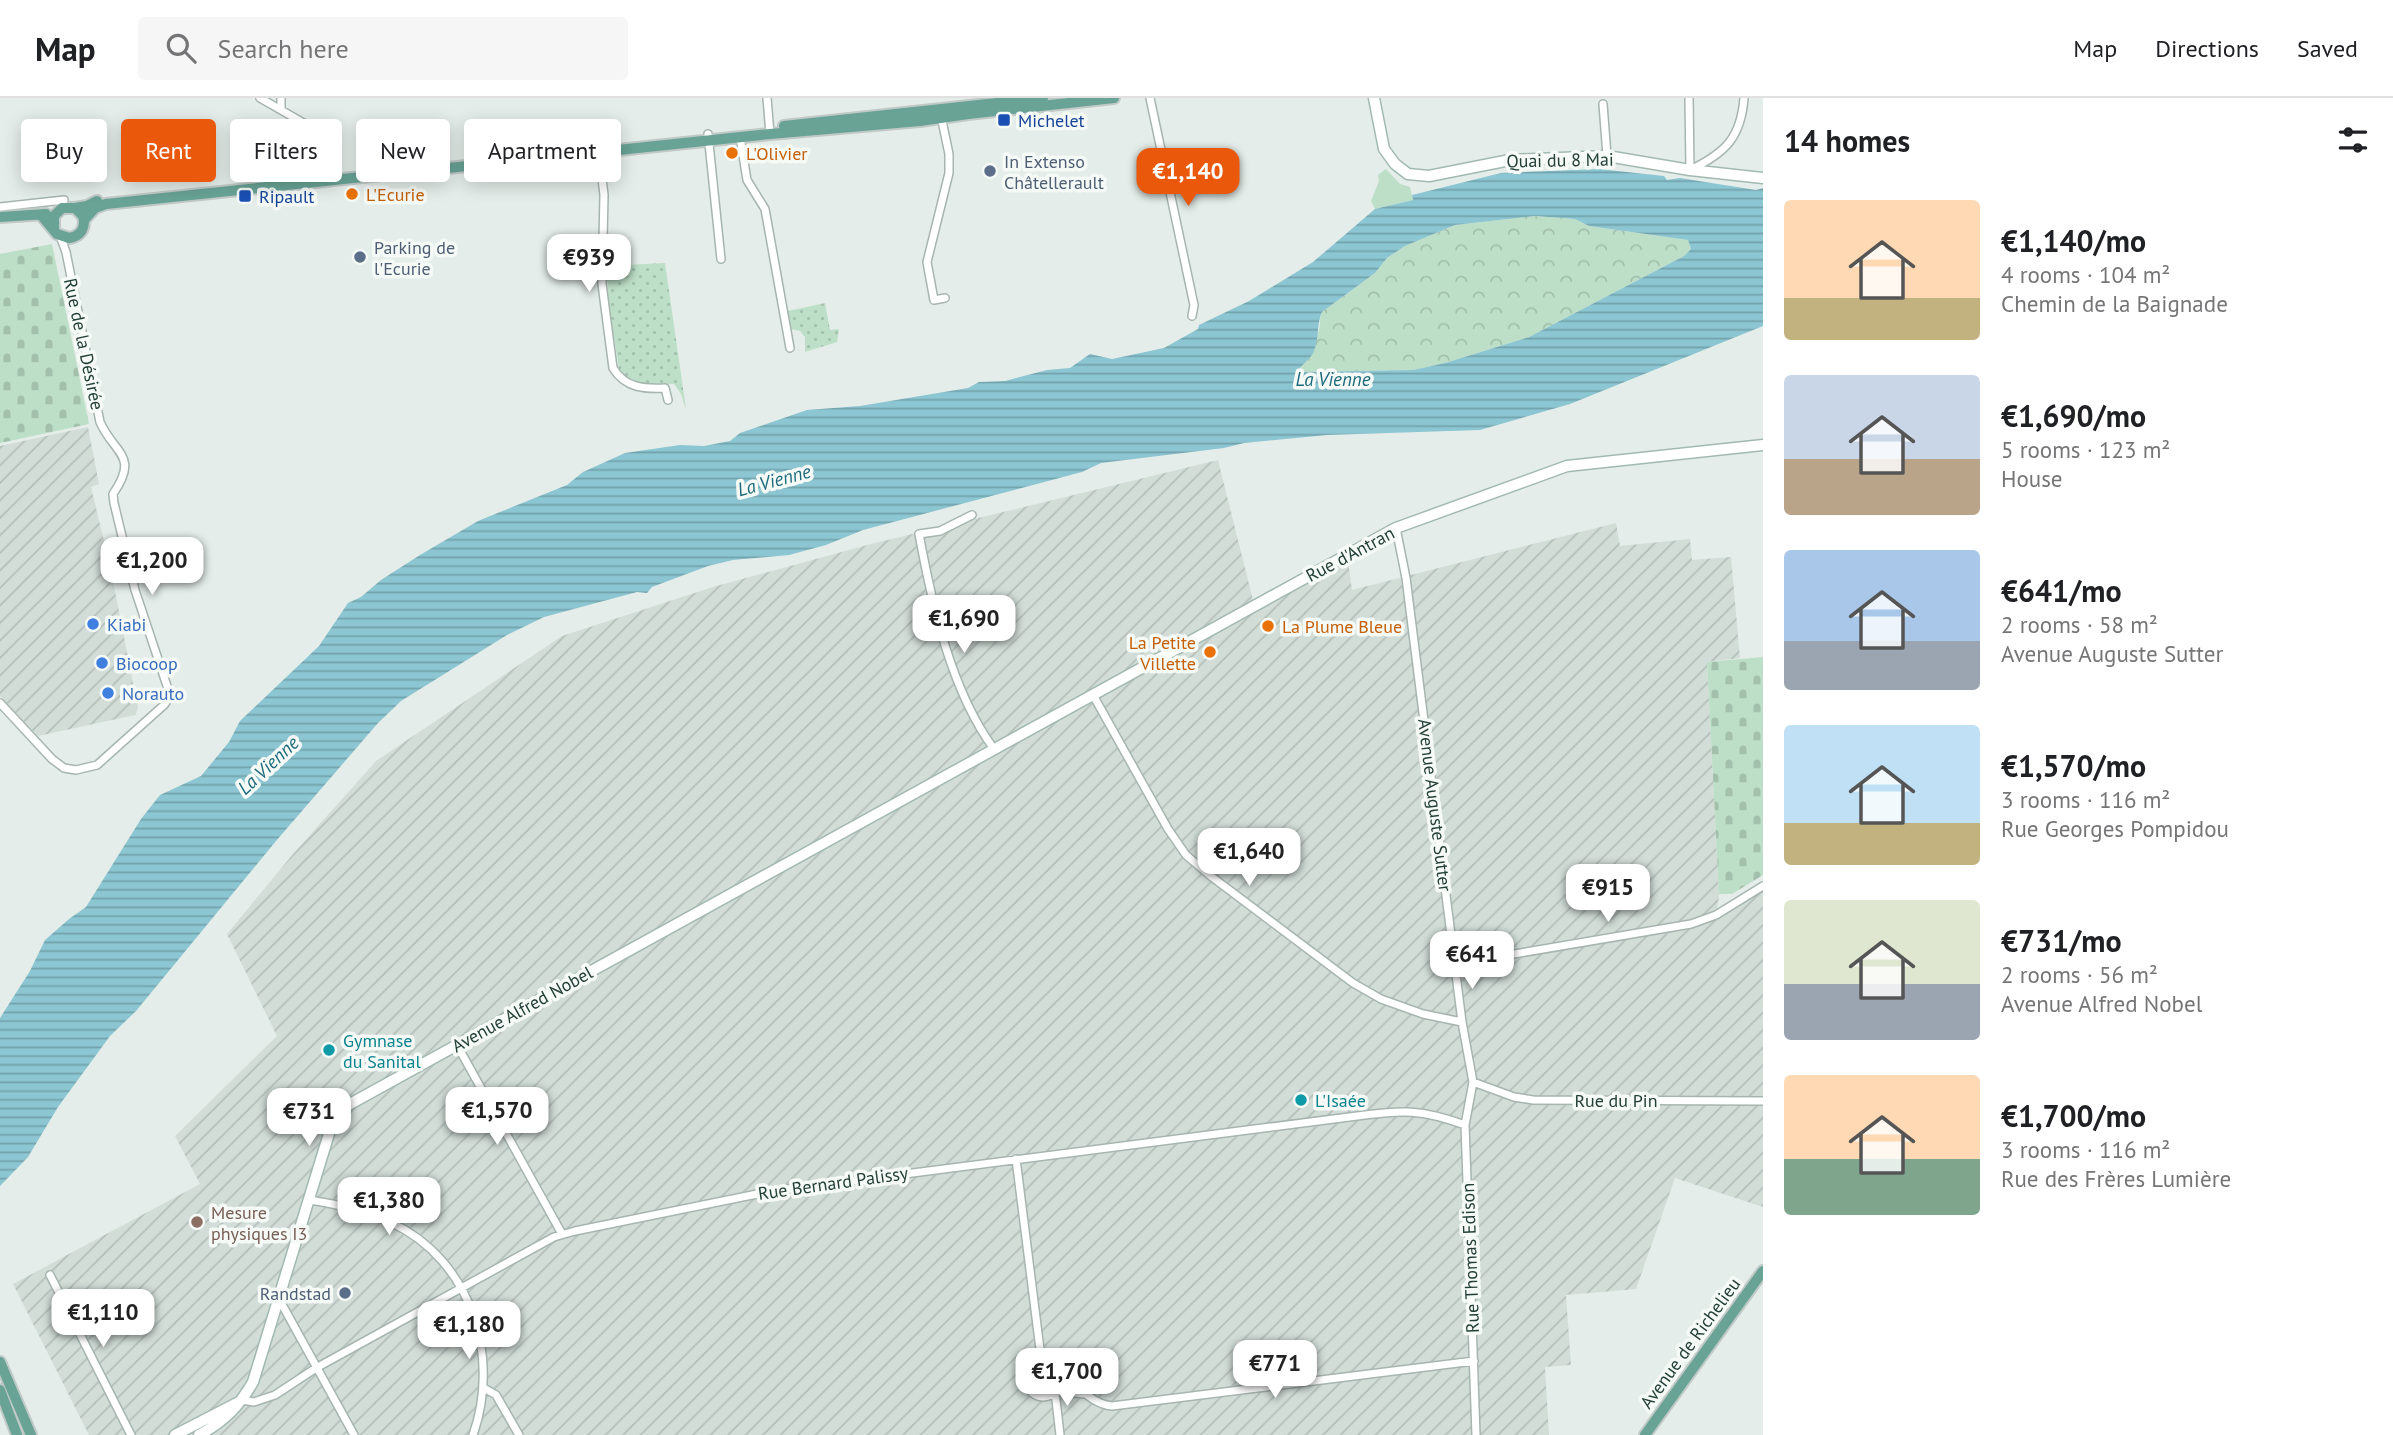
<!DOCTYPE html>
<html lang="en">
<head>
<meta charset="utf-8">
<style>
  :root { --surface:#fff; --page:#f6f6f6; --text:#202124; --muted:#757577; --line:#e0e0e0; --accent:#ea580c }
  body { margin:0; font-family:"PT Sans",sans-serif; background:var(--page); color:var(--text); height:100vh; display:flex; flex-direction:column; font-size:26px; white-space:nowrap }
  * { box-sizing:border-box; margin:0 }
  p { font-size:23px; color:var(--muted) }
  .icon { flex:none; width:38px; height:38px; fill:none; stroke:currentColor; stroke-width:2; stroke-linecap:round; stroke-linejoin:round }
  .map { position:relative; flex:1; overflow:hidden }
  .panel { display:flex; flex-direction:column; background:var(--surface); width:630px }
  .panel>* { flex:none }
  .guide { position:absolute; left:21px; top:21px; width:665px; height:63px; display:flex; gap:14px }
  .price { position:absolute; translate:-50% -60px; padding:0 16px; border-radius:14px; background:#fff; color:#222; font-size:23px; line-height:46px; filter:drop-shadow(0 2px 4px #0008) }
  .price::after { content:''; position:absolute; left:50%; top:42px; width:21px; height:16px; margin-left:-10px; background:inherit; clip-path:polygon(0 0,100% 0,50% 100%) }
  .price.on { background:var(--accent); color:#fff }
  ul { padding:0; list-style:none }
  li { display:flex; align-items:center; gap:21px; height:175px; padding:0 21px }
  li span { display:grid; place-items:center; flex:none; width:196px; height:140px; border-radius:7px; color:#555 }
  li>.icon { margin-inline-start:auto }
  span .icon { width:84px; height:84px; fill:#fffc; stroke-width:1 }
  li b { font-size:30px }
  h2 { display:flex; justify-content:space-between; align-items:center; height:84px; padding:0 21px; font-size:30px }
  .chip { padding:0 24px; border-radius:7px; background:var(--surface); box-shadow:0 4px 18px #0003; font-size:24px; line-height:63px }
  .chip.on { background:var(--accent); color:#fff }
  header { display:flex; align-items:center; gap:42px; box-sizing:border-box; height:98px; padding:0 35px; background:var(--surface); border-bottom:2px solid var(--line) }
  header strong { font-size:33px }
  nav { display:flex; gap:38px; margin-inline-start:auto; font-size:24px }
  .search { width:490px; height:63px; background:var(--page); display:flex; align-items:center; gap:18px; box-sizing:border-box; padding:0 24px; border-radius:7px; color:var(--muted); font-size:26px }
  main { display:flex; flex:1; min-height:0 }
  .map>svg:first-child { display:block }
  .industrial { fill:url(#industrial-furrows) }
  .grass { fill:url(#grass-dots) }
  .forest { fill:url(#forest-crowns) }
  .cemetery { fill:url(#cemetery-stones) }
  .park { fill:#bddfc7 }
  .water { fill:url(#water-rules); fill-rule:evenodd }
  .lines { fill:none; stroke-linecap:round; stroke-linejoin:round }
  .street-casing { stroke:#a6b5b0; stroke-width:10 }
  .secondary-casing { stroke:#a2b9b2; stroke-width:13 }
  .primary-casing { stroke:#c1c9c7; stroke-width:14 }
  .street { stroke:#fff; stroke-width:7 }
  .secondary { stroke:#fff; stroke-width:10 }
  .primary { stroke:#68a395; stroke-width:10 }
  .transit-dot { fill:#1a4fb4; stroke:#f5faf7; stroke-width:2.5 }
  .food-dot { fill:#e8710a; stroke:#f5faf7; stroke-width:2.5 }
  .service-dot { fill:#5c6f8a; stroke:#f5faf7; stroke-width:2.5 }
  .shop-dot { fill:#3f7fe0; stroke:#f5faf7; stroke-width:2.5 }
  .culture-dot { fill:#0f9aa8; stroke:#f5faf7; stroke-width:2.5 }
  .education-dot { fill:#8d6e63; stroke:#f5faf7; stroke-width:2.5 }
  .labels { text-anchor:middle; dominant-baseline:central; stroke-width:7; stroke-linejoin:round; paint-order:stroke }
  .transit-label { font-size:18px; fill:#164399; stroke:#f5faf7; text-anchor:start }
  .food-label { font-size:18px; fill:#c56008; stroke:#f5faf7; text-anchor:start }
  .street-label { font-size:18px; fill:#233f38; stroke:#f5faf7 }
  .service-label { font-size:18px; fill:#4e5e75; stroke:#f5faf7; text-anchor:start }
  .shop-label { font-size:18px; fill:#366cbe; stroke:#f5faf7; text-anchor:start }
  .culture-label { font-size:18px; fill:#0d838f; stroke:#f5faf7; text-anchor:start }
  .education-label { font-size:18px; fill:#785e54; stroke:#f5faf7; text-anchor:start }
  .water-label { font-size:19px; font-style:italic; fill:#1c6a7c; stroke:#f5faf7 }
</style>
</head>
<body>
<header>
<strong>Map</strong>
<div class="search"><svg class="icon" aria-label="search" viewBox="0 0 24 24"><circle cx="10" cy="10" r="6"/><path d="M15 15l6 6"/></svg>Search here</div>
<nav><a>Map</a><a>Directions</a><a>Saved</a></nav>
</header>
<main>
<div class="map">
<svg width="1763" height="1337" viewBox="0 0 1763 1337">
  <defs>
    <pattern id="industrial-furrows" width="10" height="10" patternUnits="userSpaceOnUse" patternTransform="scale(1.75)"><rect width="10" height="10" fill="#d2ddd8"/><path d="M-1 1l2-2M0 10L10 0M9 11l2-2" fill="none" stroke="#b4bfba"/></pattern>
    <pattern id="grass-dots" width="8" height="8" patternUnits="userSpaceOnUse" patternTransform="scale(1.75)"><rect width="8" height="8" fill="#bddfc7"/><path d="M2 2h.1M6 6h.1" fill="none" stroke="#a2c0ac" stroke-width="1.8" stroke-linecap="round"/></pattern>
    <pattern id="forest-crowns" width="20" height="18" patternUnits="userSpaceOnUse" patternTransform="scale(1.75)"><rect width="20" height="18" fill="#bddfc7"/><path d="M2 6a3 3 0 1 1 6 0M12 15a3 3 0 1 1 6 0" fill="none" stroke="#a2c0ac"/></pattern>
    <pattern id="cemetery-stones" width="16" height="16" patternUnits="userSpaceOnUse" patternTransform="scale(1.75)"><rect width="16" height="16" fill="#bddfc7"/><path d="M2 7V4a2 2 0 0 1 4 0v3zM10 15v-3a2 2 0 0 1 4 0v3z" fill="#a2c0ac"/></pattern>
    <pattern id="water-rules" width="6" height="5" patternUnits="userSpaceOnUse" patternTransform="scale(1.75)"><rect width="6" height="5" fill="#8cc6d2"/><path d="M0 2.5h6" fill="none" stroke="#72a2ab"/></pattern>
  </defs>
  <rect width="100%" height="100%" fill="#e4ede9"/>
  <path class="industrial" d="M88,329L99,386L91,389L110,468L138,610L135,617L38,638L0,598V348Z
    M1218,362L1253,502L1348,463L1352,492L1616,425L1620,448L1690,441L1692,462L1731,459L1740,560L1707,564L1719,796L1717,814L1763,786V1109L1675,1080L1636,1191L1566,1197L1571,1267L1545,1269L1549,1337H89L13,1186L200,1086L175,1038L277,938L227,836L293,756L376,663L562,538L713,489L871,446Z"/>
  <path class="grass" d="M665,165L686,311L681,296L674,286L640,285L624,277L619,271L608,201L607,168Z
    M825,205L830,232L839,231L837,244L805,254V239L800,233L791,231L788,213Z"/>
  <path class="forest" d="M1535,118L1575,121L1589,128L1688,142L1691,151L1684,158L1529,239L1445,265L1413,272L1296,274C1305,261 1314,248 1319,232C1321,225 1319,221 1322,214L1375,175L1387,160L1405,148L1455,127Z"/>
  <path class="cemetery" d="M52,146L89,326L0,345V156Z
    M1763,559V777L1732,796H1719L1707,564Z"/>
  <path class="park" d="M1386,71L1400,86L1410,89L1413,102L1375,111L1371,103L1379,83L1378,77Z"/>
  <path class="water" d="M1599,71L1664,78L1667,82L1680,80L1756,92L1763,90V228L1570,306L1480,332L1327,337L1244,345L1224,350L1101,365L1082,374L863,432L826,447L789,457L733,462L708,468L652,489L647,495L637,494L544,519L507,537L401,603L378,625L276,743L136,913L110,938L58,1009L28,1059L0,1088V920L30,873L45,842L69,821L86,809L141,721L160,697L201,678L229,644L240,623L319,548L348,505L361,499L381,482L420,457L478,423L567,387L583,374L625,355L680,347L704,348L730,343L740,335L807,312L860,308L968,290L979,284L1005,283L1047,272L1070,270L1090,256L1112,261L1164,250L1198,231L1199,227L1249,203L1313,164L1375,111L1413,102L1412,97L1501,75ZM1535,118L1575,121L1589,128L1688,142L1691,151L1684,158L1529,239L1445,265L1413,272L1296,274C1301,267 1311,261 1314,253C1319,241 1317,224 1322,214L1375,175L1387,160L1405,148L1455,127Z"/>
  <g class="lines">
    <g class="street-casing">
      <path id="street" d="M260,0L281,12
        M281,0V12L307,27L313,35L320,84
        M767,0L770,36
        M1150,0L1194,207L1192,218
        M1689,0L1690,72C1725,55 1741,40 1744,0
        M1603,6L1607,58
        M941,18L949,56V75L927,164L934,202L945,200
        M708,36L721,161
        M740,39L747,82L765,111L790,250
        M598,47L604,97L602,186L613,270C625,290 644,291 665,290L668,302
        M0,109L64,102
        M972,417L940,433L919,436C932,506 951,593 994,651
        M1396,430L1406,480L1462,924L1473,984L1465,1027L1476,1337
        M1093,597L1168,731L1186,757L1212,779L1353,885L1381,901L1423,916L1462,924
        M0,605L52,661L64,670L76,672L97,667L164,607L169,600L168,591L135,492L114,405L113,396C140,357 114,356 100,324L66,154L60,138
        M1455,866L1691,826L1716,817L1763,788
        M457,947L562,1136
        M1473,984L1514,999L1533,1002L1763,1003
        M1016,1061L1042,1267
        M309,1102C337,1106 366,1113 392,1125C471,1162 501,1258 473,1337
        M50,1177L131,1337
        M279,1201L354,1337
        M1027 1283a16 16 0 1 1 32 0a16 16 0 1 1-32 0Z
        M1056,1273C1076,1282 1088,1306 1112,1308L1474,1263
        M484,1290L496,1297L519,1337
        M242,1302L254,1304L275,1297L316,1270L554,1139L575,1133L772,1093L1357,1018C1403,1012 1421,1011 1465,1027
        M1060,1337L1055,1293L1085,1296"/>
    </g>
    <g class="secondary-casing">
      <path id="secondary" d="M1374,0L1384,51L1395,66L1408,76L1429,78L1510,62L1607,58L1690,72L1763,80
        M175,1337L239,1304
        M199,1337C225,1323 239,1308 253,1284L331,1029L341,1013L350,1006L1396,430L1567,368L1763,347"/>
    </g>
    <g class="primary-casing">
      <path id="primary" d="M784,28L1043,0
        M75,110L87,108L97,103
        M41,117L57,136L69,140C81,138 86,130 83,118L75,110H62L54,118V131
        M0,119L46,116
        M84,122L95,110L106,106L770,36L920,23L968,16L1114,0
        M0,1264L31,1337
        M0,1292L17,1337
        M1645,1337L1763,1173"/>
    </g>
    <use href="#street" class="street"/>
    <use href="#secondary" class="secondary"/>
    <use href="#primary" class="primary"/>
  </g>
  <g class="transit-dot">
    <rect x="997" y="15" width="14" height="14" rx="3.5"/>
    <rect x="238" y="91" width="14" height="14" rx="3.5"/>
  </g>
  <g class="food-dot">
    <circle cx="732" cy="55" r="7"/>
    <circle cx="352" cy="96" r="7"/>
    <circle cx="1268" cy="528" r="7"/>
    <circle cx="1210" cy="554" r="7"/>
  </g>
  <g class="service-dot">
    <circle cx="990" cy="73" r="7"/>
    <circle cx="360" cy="159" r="7"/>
    <circle cx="345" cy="1195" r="7"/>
  </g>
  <g class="shop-dot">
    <circle cx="93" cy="526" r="7"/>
    <circle cx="102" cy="565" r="7"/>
    <circle cx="108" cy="595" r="7"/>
  </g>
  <g class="culture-dot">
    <circle cx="329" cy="952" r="7"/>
    <circle cx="1301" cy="1002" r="7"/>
  </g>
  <circle class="education-dot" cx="197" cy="1124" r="7"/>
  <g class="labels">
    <g class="transit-label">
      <text x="1018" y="22">Michelet</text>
      <text x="259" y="98">Ripault</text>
    </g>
    <g class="food-label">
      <text x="746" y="55">L'Olivier</text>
      <text x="366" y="96">L'Ecurie</text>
      <text x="1282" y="528">La Plume Bleue</text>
      <text x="1196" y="544" text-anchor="end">La Petite<tspan x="1196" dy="21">Villette</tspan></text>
    </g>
    <g class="street-label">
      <text transform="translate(1560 62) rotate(-1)">Quai du 8 Mai</text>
      <text transform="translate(84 246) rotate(78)">Rue de la Désirée</text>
      <text transform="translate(1350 456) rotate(-28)">Rue d'Antran</text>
      <text transform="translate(1435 707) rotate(83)">Avenue Auguste Sutter</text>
      <text transform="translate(522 911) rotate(-29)">Avenue Alfred Nobel</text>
      <text x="1616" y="1002">Rue du Pin</text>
      <text transform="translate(833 1085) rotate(-8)">Rue Bernard Palissy</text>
      <text transform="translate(1470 1160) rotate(-92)">Rue Thomas Edison</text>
      <text transform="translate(1690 1245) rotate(-54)">Avenue de Richelieu</text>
    </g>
    <g class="service-label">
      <text x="1004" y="63">In Extenso<tspan x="1004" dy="21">Châtellerault</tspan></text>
      <text x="374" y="149">Parking de<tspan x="374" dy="21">l'Ecurie</tspan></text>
      <text x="331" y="1195" text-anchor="end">Randstad</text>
    </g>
    <g class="shop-label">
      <text x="107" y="526">Kiabi</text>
      <text x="116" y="565">Biocoop</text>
      <text x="122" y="595">Norauto</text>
    </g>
    <g class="culture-label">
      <text x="343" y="942">Gymnase<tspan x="343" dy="21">du Sanital</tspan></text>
      <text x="1315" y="1002">L'Isaée</text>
    </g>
    <g class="education-label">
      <text x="211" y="1114">Mesure<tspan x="211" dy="21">physiques I3</tspan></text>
    </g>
    <g class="water-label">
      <text x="1333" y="281">La Vienne</text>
      <text transform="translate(774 382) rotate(-15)">La Vienne</text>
      <text transform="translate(268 667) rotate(-43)">La Vienne</text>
    </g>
  </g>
</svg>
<b class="price on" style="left:1188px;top:110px">€1,140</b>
<b class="price" style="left:589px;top:196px">€939</b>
<b class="price" style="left:152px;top:499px">€1,200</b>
<b class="price" style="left:964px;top:557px">€1,690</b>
<b class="price" style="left:1249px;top:790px">€1,640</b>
<b class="price" style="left:1608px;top:826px">€915</b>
<b class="price" style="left:1472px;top:893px">€641</b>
<b class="price" style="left:497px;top:1049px">€1,570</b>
<b class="price" style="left:309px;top:1050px">€731</b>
<b class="price" style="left:389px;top:1139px">€1,380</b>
<b class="price" style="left:103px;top:1251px">€1,110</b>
<b class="price" style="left:469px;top:1263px">€1,180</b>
<b class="price" style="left:1275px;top:1302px">€771</b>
<b class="price" style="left:1067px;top:1310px">€1,700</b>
<div class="guide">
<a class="chip">Buy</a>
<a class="chip on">Rent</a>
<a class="chip">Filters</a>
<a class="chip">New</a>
<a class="chip">Apartment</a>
</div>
</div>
<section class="panel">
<h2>14 homes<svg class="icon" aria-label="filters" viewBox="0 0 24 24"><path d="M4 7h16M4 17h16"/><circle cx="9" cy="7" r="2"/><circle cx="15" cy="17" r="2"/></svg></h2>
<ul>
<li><span style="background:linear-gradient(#ffd9b3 70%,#c2b280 0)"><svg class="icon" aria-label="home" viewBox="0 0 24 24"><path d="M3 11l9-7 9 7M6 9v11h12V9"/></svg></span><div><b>€1,140/mo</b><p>4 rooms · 104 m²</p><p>Chemin de la Baignade</p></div></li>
<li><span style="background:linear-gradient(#c9d6e8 60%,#b9a48a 0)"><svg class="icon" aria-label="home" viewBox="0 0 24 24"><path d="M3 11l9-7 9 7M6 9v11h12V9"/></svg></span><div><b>€1,690/mo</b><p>5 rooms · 123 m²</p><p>House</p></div></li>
<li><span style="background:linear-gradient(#a9c7e8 65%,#9aa5b1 0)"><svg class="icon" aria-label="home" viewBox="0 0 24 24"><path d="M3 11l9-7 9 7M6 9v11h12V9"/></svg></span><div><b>€641/mo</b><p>2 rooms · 58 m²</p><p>Avenue Auguste Sutter</p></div></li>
<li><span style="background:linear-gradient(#bfe0f5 70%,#c2b280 0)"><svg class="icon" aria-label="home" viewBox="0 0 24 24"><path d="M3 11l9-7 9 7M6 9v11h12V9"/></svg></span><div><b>€1,570/mo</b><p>3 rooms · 116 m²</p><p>Rue Georges Pompidou</p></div></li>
<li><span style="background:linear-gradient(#dfe7d0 60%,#9aa5b1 0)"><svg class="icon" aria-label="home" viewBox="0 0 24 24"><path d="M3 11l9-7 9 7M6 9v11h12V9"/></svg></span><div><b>€731/mo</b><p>2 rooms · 56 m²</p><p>Avenue Alfred Nobel</p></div></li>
<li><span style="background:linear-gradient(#ffd9b3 60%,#7fa58c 0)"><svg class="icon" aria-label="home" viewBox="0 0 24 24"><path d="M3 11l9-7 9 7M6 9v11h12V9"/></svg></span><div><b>€1,700/mo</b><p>3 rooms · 116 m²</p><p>Rue des Frères Lumière</p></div></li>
</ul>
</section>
</main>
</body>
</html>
